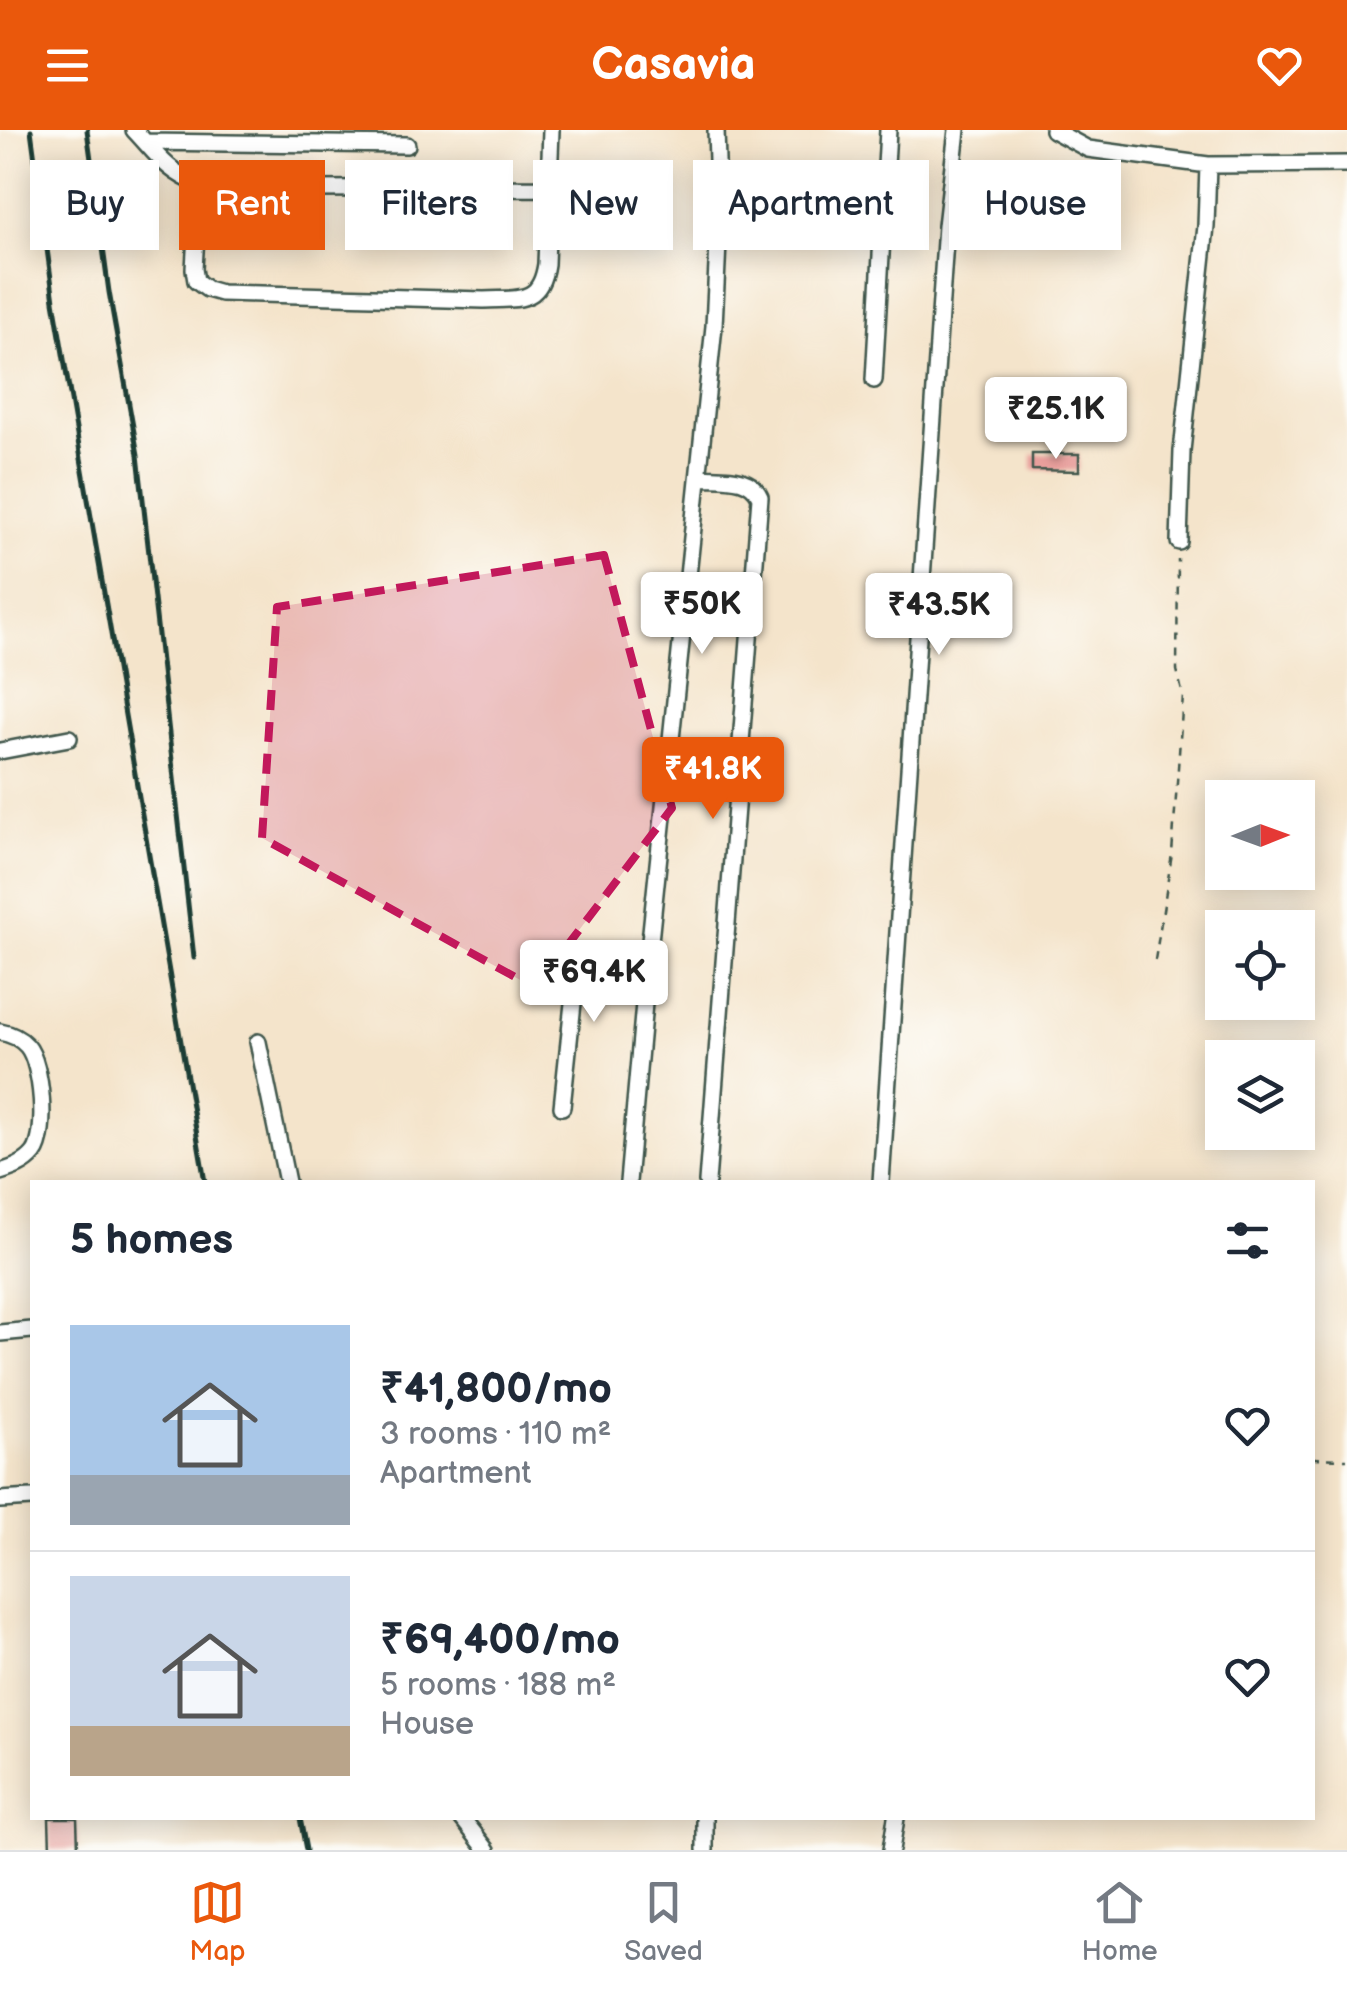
<!DOCTYPE html>
<html lang="en">
<head>
<meta charset="utf-8">
<style>
  :root { --surface:#fff; --page:#f2f2f3; --text:#1f2937; --muted:#747a83; --line:#e0e1e3; --accent:#ea580c }
  body { margin:0; font-family:"Balsamiq Sans",sans-serif; background:var(--page); color:var(--text); height:100vh; display:flex; flex-direction:column; font-size:38px; white-space:nowrap }
  * { box-sizing:border-box; margin:0 }
  p { font-size:32px; color:var(--muted) }
  .icon { flex:none; width:55px; height:55px; fill:none; stroke:currentColor; stroke-width:2; stroke-linecap:round; stroke-linejoin:round }
  .map { position:relative; flex:1; overflow:hidden }
  .drawer { position:absolute; left:30px; top:1050px; width:1285px; height:640px; display:flex; flex-direction:column; background:var(--surface); border-radius:0px; box-shadow:0 5px 25px #0003 }
  .drawer>* { flex:none }
  .hud { position:absolute; left:30px; top:30px; width:1288px; height:90px; display:flex; gap:20px }
  .needle { width:65px; rotate:89deg }
  .buttons { position:absolute; left:1205px; top:650px; display:grid; gap:20px }
  .buttons a { display:grid; place-items:center; width:110px; height:110px; border-radius:0px; background:var(--surface); box-shadow:0 5px 25px #0003; font-size:50px }
  .price { position:absolute; translate:-50% -85px; padding:0 22px; border-radius:10px; background:#fff; color:#222; font-size:32px; line-height:65px; filter:drop-shadow(0 2px 5px #0008) }
  .price::after { content:''; position:absolute; left:50%; top:60px; width:30px; height:22px; margin-left:-15px; background:inherit; clip-path:polygon(0 0,100% 0,50% 100%) }
  .price.on { background:var(--accent); color:#fff }
  ul { padding:0; list-style:none }
  li { display:flex; align-items:center; gap:30px; height:250px; padding:0 40px }
  li+li { border-top:2px solid var(--line) }
  li span { display:grid; place-items:center; flex:none; width:280px; height:200px; border-radius:0px; color:#555 }
  li>.icon { margin-inline-start:auto }
  span .icon { width:120px; height:120px; fill:#fffc; stroke-width:1 }
  li b { font-size:42px }
  h2 { display:flex; justify-content:space-between; align-items:center; height:120px; padding:0 40px; font-size:42px }
  .pill { padding:0 35px; border-radius:0px; background:var(--surface); box-shadow:0 5px 25px #0003; font-size:35px; line-height:90px }
  .pill.on { background:var(--accent); color:#fff }
  header { display:flex; justify-content:space-between; align-items:center; height:130px; padding:0 40px; background:var(--accent); color:#fff; font-size:45px; font-weight:800 }
  .tab-bar { display:flex; justify-content:space-around; align-items:center; height:140px; border-top:2px solid var(--line); background:var(--surface); font-size:28px; color:var(--muted) }
  .tab-bar a { display:grid; justify-items:center; gap:5px }
  .tab-bar .on { color:var(--accent) }
  .map>svg:first-child { display:block }
  .building { fill:#e89f9c }
  .lines { fill:none; stroke-linecap:round; stroke-linejoin:round }
  .minor-casing { stroke:#3f564b; stroke-width:20 }
  .path { stroke:#3f564b; stroke-width:2.5; stroke-dasharray:8 8; stroke-linecap:butt }
  .minor { stroke:#fff; stroke-width:15 }
  .rail { stroke:#1f3d34; stroke-width:5 }
  .marked { fill:#c2185b; fill-opacity:0.2; stroke:#c2185b; stroke-width:8; stroke-dasharray:20 12; stroke-linejoin:round }
</style>
</head>
<body>
<header><svg class="icon" aria-label="menu" viewBox="0 0 24 24"><path d="M4 6h16M4 12h16M4 18h16"/></svg>Casavia<svg class="icon" aria-label="heart" viewBox="0 0 24 24"><path d="M12 20l-8-8c-3-5 5-10 8-4 3-6 11-1 8 4z"/></svg></header>
<div class="map">
<svg width="1347" height="1720" viewBox="0 0 1347 1720">
  <rect width="100%" height="100%" fill="#fdfcf7"/>
  <filter id="ink" filterUnits="userSpaceOnUse"><feTurbulence type="fractalNoise" baseFrequency=".01" numOctaves="2"/><feDisplacementMap in="SourceGraphic" scale="20" xChannelSelector="R" yChannelSelector="G"/><feConvolveMatrix kernelMatrix="1 2 1 2 8 2 1 2 1" color-interpolation-filters="sRGB"/></filter>
  <filter id="wash" filterUnits="userSpaceOnUse"><feTurbulence type="fractalNoise" baseFrequency=".0048" numOctaves="4" result="noise"/><feDisplacementMap in="SourceGraphic" scale="40" xChannelSelector="R" yChannelSelector="G"/><feGaussianBlur stdDeviation="2.25" result="paint"/><feColorMatrix in="noise" values="0 0 0 0 0 0 0 0 0 0 0 0 0 0 0 0 0 1.4 0 .05"/><feComposite in="paint" operator="in"/></filter>
  <g filter="url(#wash)">
    <rect width="100%" height="100%" fill="#f4e4cb"/>
    <g id="blocks">
      <path class="building" d="M1032,324H1079V341L1032,340Z
        M49,1688H77L78,1719L50,1720Z"/>
    </g>
  </g>
  <g filter="url(#ink)">
    <use href="#blocks" fill-opacity="0" stroke="#3f564b" stroke-width="2.5"/>
    <g class="lines">
      <g class="minor-casing">
        <path id="minor" d="M134,0C156,23 167,42 199,54L310,59L549,58
          M1053,0L1088,19L1208,35L1347,34
          M145,12L407,15
          M199,54L194,139L196,151L207,159L221,163L484,170C518,168 540,175 546,134L551,0
          M874,250L888,0
          M699,347C722,349 750,344 760,367L707,1052
          M1179,412L1182,321L1206,96L1208,35
          M0,621L69,608
          M0,902C11,904 20,908 27,916C42,933 48,1005 34,1023C25,1034 13,1038 0,1042
          M258,912L287,1052
          M562,977L576,845C587,821 626,836 647,840
          M628,1052L647,840L714,196L719,93L716,0
          M881,1052L946,96L957,0
          M0,1203L32,1200
          M0,1370L32,1368
          M462,1688L487,1720
          M705,1688V1720
          M891,1720L896,1688"/>
      </g>
      <path class="path" d="M1155,830L1172,724L1183,566L1177,540L1178,429
        M1312,1328L1347,1329"/>
      <use href="#minor" class="minor"/>
      <path class="rail" d="M31,0L54,171L205,1052
        M87,0L109,162L138,325L194,828
        M300,1688L306,1720"/>
    </g>
  </g>
  <path class="marked" d="M604,425L672,678L535,858L262,708L277,477Z"/>
</svg>
<div class="buttons">
<a><svg class="needle" viewBox="-14 -14 28 28"><path d="M0-13l5 13h-10z" fill="#e53935"/><path d="M0 13l5-13h-10z" fill="#747a83"/></svg></a>
<a><svg class="icon" aria-label="locate" viewBox="0 0 24 24"><circle cx="12" cy="12" r="6"/><path d="M12 2v4M12 18v4M2 12h4M18 12h4"/></svg></a>
<a><svg class="icon" aria-label="layers" viewBox="0 0 24 24"><path d="M12 4l9 5-9 5-9-5zM3 14l9 5 9-5"/></svg></a>
</div>
<b class="price" style="left:1056px;top:332px">₹25.1K</b>
<b class="price" style="left:702px;top:527px">₹50K</b>
<b class="price" style="left:939px;top:528px">₹43.5K</b>
<b class="price on" style="left:713px;top:692px">₹41.8K</b>
<b class="price" style="left:594px;top:895px">₹69.4K</b>
<div class="hud">
<a class="pill">Buy</a>
<a class="pill on">Rent</a>
<a class="pill">Filters</a>
<a class="pill">New</a>
<a class="pill">Apartment</a>
<a class="pill">House</a>
</div>
<section class="drawer">
<h2>5 homes<svg class="icon" aria-label="filters" viewBox="0 0 24 24"><path d="M4 7h16M4 17h16"/><circle cx="9" cy="7" r="2"/><circle cx="15" cy="17" r="2"/></svg></h2>
<ul>
<li><span style="background:linear-gradient(#a9c7e8 75%,#9aa5b1 0)"><svg class="icon" aria-label="home" viewBox="0 0 24 24"><path d="M3 11l9-7 9 7M6 9v11h12V9"/></svg></span><div><b>₹41,800/mo</b><p>3 rooms · 110 m²</p><p>Apartment</p></div><svg class="icon" aria-label="heart" viewBox="0 0 24 24"><path d="M12 20l-8-8c-3-5 5-10 8-4 3-6 11-1 8 4z"/></svg></li>
<li><span style="background:linear-gradient(#c9d6e8 75%,#b9a48a 0)"><svg class="icon" aria-label="home" viewBox="0 0 24 24"><path d="M3 11l9-7 9 7M6 9v11h12V9"/></svg></span><div><b>₹69,400/mo</b><p>5 rooms · 188 m²</p><p>House</p></div><svg class="icon" aria-label="heart" viewBox="0 0 24 24"><path d="M12 20l-8-8c-3-5 5-10 8-4 3-6 11-1 8 4z"/></svg></li>
</ul>
</section>
</div>
<nav class="tab-bar">
<a class="on"><svg class="icon" aria-label="map" viewBox="0 0 24 24"><path d="M3 6l6-2 6 2 6-2v14l-6 2-6-2-6 2zM9 4v14M15 6v14"/></svg>Map</a>
<a><svg class="icon" aria-label="saved" viewBox="0 0 24 24"><path d="M7 4h10v16l-5-4-5 4z"/></svg>Saved</a>
<a><svg class="icon" aria-label="home" viewBox="0 0 24 24"><path d="M3 11l9-7 9 7M6 9v11h12V9"/></svg>Home</a>
</nav>
</body>
</html>
